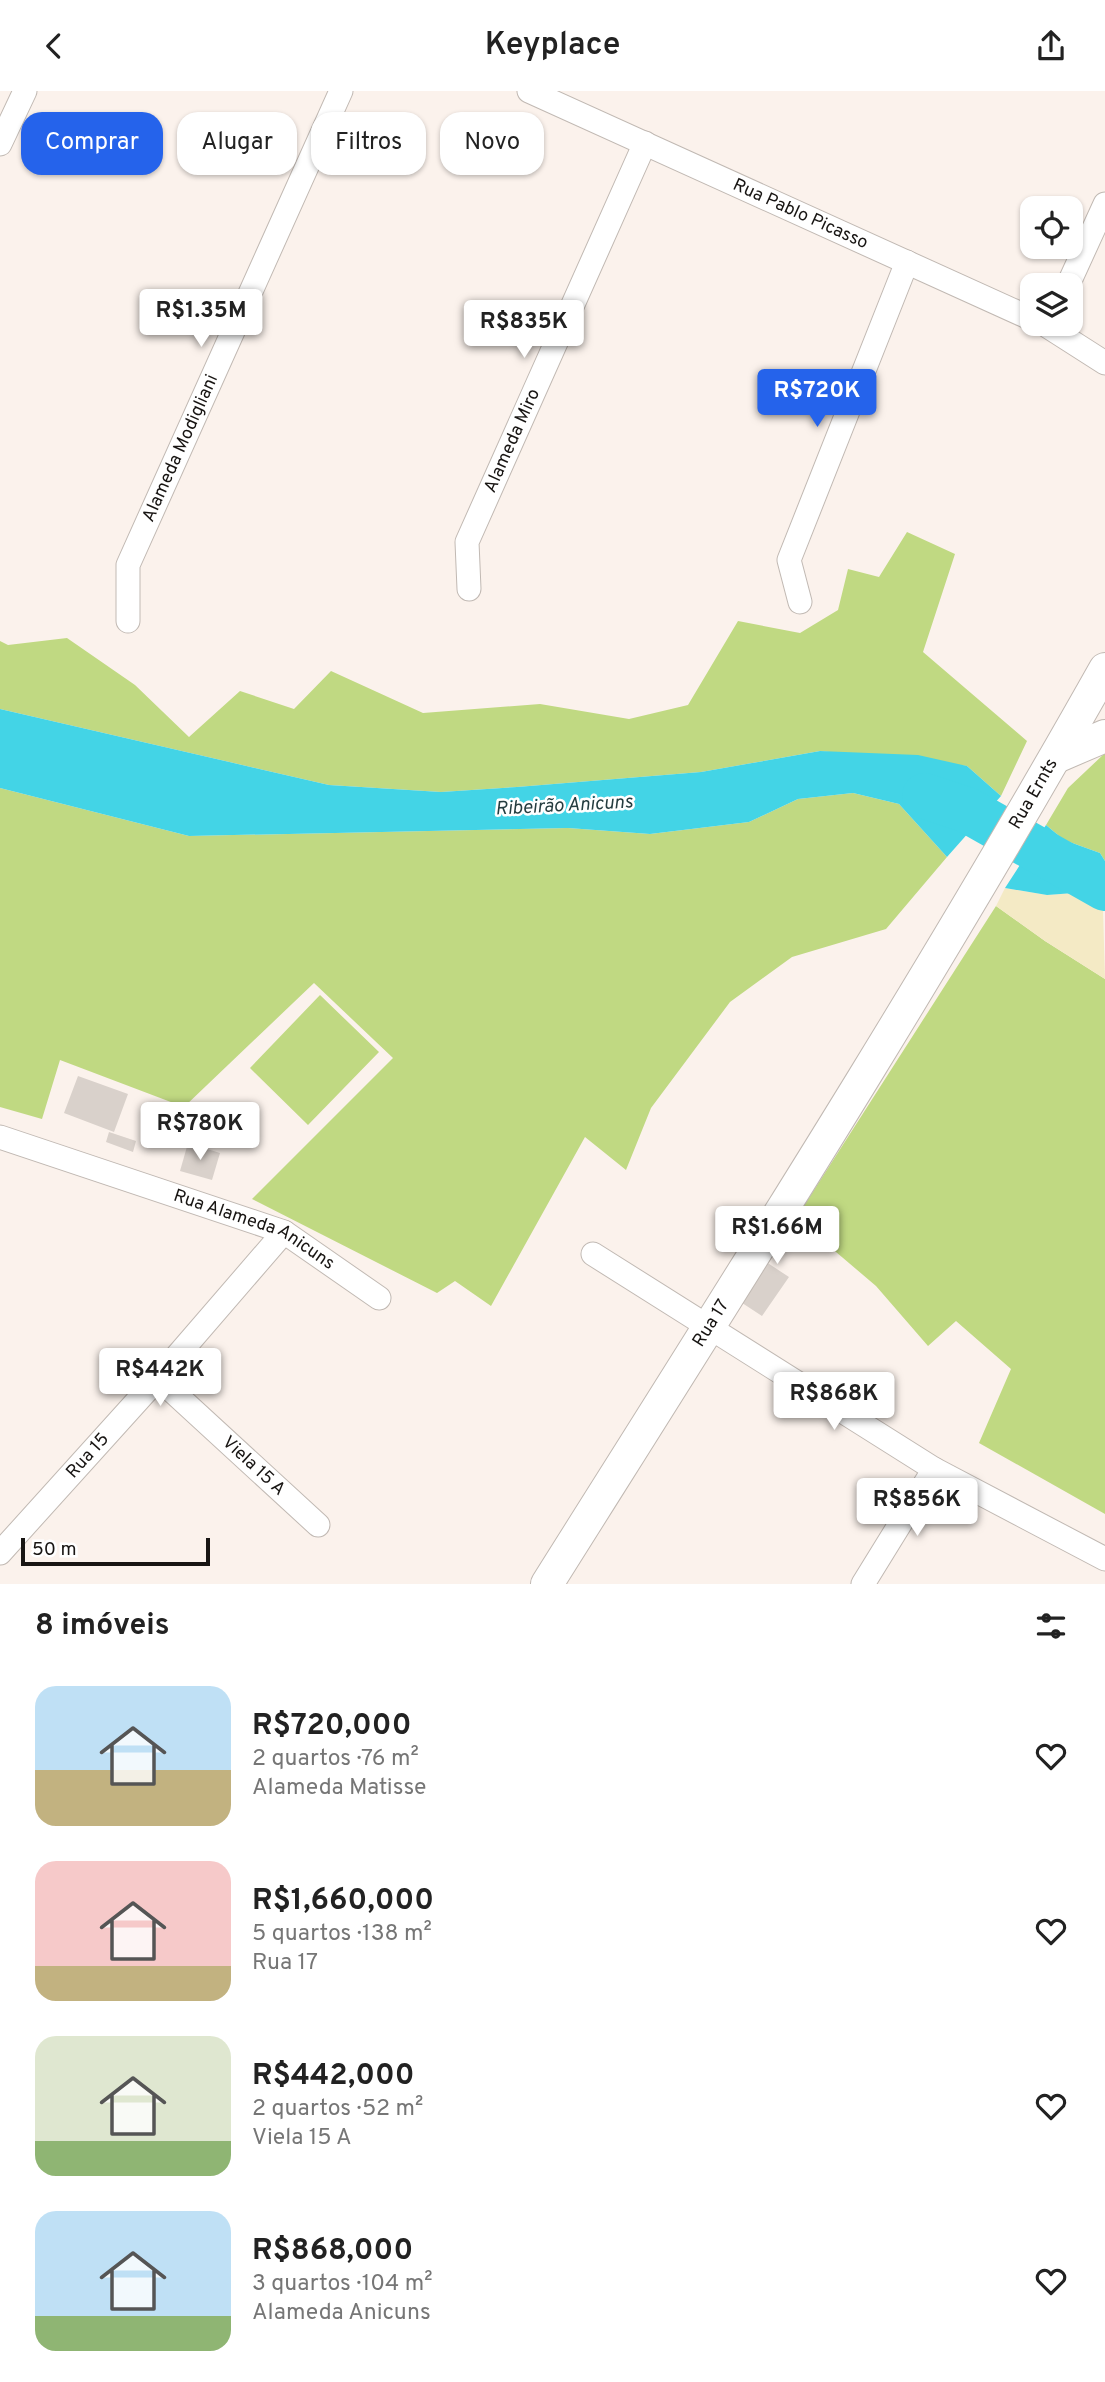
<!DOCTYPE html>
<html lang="pt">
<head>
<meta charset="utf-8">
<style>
  :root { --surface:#fff; --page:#f2f2f2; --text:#222; --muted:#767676; --accent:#2563eb }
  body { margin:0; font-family:Overpass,sans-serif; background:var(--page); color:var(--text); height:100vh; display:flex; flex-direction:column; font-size:26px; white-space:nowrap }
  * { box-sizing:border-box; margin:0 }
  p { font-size:23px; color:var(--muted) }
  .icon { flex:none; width:38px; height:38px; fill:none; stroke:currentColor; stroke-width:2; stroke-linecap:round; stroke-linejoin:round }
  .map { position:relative; height:1493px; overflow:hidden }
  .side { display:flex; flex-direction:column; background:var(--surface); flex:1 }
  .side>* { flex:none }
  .guide { position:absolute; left:21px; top:21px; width:700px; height:63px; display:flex; gap:14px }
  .buttons { position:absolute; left:1020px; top:105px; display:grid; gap:14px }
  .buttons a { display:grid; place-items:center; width:63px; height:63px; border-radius:14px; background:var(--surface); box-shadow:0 2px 5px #0004; font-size:35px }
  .scale { position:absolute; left:21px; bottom:18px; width:189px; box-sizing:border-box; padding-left:7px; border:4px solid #181513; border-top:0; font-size:19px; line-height:24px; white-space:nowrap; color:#181513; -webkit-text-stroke:5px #fff; paint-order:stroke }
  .price { position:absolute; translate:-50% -60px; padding:0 16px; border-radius:7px; background:#fff; color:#222; font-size:23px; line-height:46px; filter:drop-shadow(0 2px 4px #0008) }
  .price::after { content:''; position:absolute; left:50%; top:42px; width:21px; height:16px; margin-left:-10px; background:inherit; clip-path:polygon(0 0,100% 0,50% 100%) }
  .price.selected { background:var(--accent); color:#fff }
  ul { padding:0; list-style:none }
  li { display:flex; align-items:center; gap:21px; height:175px; padding:0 35px }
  li span { display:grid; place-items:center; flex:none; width:196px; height:140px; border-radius:21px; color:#555 }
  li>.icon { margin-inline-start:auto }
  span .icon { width:84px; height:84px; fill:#fffc; stroke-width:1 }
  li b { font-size:30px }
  h2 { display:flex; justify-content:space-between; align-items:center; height:84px; padding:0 35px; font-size:30px }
  .pill { padding:0 24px; border-radius:21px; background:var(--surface); box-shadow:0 2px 5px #0004; font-size:24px; line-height:63px }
  .pill.selected { background:var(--accent); color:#fff }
  header { display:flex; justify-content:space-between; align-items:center; height:91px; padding:0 35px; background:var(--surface); font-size:32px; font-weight:600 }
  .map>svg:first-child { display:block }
  .green { fill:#c0d982 }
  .sand { fill:#f4eac5 }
  .water { fill:#43d4e6 }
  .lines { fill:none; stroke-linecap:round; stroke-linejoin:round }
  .river { stroke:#43d4e6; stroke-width:46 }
  .building { fill:#d9d1cb }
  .street-casing { stroke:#c1b9b3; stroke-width:25 }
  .secondary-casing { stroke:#c1b9b3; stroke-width:34 }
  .street { stroke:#fff; stroke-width:23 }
  .secondary { stroke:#fff; stroke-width:32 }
  .labels { text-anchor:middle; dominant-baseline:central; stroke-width:5; stroke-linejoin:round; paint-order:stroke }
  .street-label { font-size:18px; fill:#181513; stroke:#fff }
  .water-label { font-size:19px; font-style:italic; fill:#253d40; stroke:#fff }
</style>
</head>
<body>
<header><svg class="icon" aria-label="back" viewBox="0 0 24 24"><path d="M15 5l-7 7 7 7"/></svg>Keyplace<svg class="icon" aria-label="share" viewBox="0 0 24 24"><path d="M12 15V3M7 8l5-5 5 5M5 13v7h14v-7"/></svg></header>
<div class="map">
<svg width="1105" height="1493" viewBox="0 0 1105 1493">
  <rect width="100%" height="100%" fill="#fbf2ec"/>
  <path class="green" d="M907,441L955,463L923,561L1027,650L1001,705L967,675L820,660L701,681L517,696L441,701L329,694L0,618V550L8,554L67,547L135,594L189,646L240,600L294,618L331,580L423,622L540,613L629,628L688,614L738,530L800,542L838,519L848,478L879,486Z
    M1105,662V770L1100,762L1064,749L1046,734L1068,697Z
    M0,697L189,745L568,737L650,743L749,731L798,708L853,702L899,713L947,766L886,838L792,866L730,911L651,1017L626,1079L585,1046L491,1215L455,1190L437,1202L252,1108L393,967L314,892L184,1016L60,969L42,1028L0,1016Z
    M996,815L1045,850L1105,888V1423L979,1352L1011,1278L956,1230L928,1255L876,1195L796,1127Z
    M320,904L379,961L308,1034L250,977Z"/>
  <path class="sand" d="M1005,797L1047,804L1074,802L1103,819L1105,888L1045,850L996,815Z"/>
  <path class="water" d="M0,618L329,694L441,701L517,696L701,681L820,660L918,664L967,675L1001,705L947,766L899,713L853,702L798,708L749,731L650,743L568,737L189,745L0,697Z
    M1046,734L1064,749L1100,762L1105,770V820L1074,802L1047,804L1005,797Z"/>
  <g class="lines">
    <path class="river" d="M925,705L967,719L1105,797"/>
  </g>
  <path class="building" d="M78,985L128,1003L114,1041L64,1022Z
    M109,1041L136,1050L133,1061L106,1051Z
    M188,1052L220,1062L212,1089L180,1080Z
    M760,1167L789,1186L762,1225L733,1206Z"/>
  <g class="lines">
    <g class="street-casing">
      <g id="street">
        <path id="s1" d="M529,0L1032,228"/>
        <path d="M0,53L25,0"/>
        <path d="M1068,194L1105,113"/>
        <path d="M1044,233L1105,272"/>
        <path id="s2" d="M469,498L467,451L645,52"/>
        <path d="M800,511L789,469L907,171"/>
        <path id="s3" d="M128,530V474L341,0"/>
        <path id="s4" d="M0,1046L284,1141L379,1207"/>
        <path d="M593,1163L934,1378L1105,1468"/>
        <path id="s5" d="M158,1287L318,1434"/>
        <path id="s6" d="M0,1462L158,1287L284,1141"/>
        <path d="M863,1493L934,1378"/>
      </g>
    </g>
    <g class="secondary-casing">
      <g id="secondary">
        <path d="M1056,666L1105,645"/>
        <path id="s7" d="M547,1493C737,1191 930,889 1105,578"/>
      </g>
    </g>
    <use href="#street" class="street"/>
    <use href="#secondary" class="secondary"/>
  </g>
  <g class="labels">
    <g class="street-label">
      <text stroke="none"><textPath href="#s1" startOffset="298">Rua Pablo Picasso</textPath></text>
      <text stroke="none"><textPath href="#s2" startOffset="158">Alameda Miro</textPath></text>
      <text stroke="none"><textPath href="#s3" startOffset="184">Alameda Modigliani</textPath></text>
      <text stroke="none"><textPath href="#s7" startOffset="928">Rua Ernts</textPath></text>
      <text stroke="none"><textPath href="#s4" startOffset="271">Rua Alameda Anicuns</textPath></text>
      <text stroke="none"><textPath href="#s7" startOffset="308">Rua 17</textPath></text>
      <text stroke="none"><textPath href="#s6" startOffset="131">Rua 15</textPath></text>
      <text stroke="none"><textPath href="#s5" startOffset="130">Viela 15 A</textPath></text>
    </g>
    <g class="water-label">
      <text transform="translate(564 715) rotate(-3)">Ribeirão Anicuns</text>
    </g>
  </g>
</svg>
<div class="buttons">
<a><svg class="icon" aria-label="locate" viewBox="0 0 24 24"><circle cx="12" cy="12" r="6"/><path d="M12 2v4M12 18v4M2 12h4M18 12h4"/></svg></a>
<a><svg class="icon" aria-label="layers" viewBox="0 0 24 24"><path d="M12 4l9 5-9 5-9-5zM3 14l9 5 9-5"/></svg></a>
</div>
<div class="scale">50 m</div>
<b class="price" style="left:201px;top:258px">R$1.35M</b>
<b class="price" style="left:524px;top:269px">R$835K</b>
<b class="price selected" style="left:817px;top:338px">R$720K</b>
<b class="price" style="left:200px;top:1071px">R$780K</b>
<b class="price" style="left:777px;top:1175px">R$1.66M</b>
<b class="price" style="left:160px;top:1317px">R$442K</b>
<b class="price" style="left:834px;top:1341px">R$868K</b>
<b class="price" style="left:917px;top:1447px">R$856K</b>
<div class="guide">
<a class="pill selected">Comprar</a>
<a class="pill">Alugar</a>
<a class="pill">Filtros</a>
<a class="pill">Novo</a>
</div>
</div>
<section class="side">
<h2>8 imóveis<svg class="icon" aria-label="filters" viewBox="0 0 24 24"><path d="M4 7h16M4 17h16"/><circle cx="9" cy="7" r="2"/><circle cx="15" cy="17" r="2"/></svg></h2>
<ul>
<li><span style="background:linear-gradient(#bfe0f5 60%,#c2b280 0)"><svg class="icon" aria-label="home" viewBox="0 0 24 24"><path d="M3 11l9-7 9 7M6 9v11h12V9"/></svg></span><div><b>R$720,000</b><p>2 quartos · 76 m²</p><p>Alameda Matisse</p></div><svg class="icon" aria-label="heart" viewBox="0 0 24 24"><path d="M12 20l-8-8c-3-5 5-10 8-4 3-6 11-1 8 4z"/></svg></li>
<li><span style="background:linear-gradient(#f6c9c9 75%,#c2b280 0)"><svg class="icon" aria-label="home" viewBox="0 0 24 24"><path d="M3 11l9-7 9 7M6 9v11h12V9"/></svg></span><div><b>R$1,660,000</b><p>5 quartos · 138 m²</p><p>Rua 17</p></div><svg class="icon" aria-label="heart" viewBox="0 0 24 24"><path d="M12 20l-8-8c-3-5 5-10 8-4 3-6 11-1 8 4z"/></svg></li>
<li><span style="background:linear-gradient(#dfe7d0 75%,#8fb573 0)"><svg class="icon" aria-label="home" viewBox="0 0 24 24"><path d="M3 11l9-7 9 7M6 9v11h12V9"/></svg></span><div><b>R$442,000</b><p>2 quartos · 52 m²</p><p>Viela 15 A</p></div><svg class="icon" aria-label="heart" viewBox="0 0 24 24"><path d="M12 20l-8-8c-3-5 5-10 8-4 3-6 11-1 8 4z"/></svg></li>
<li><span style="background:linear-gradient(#bfe0f5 75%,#8fb573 0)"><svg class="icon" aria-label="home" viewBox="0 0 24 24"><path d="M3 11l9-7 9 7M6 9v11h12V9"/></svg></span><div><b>R$868,000</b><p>3 quartos · 104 m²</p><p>Alameda Anicuns</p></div><svg class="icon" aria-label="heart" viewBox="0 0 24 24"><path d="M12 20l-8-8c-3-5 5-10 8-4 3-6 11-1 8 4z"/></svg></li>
</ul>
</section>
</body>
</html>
